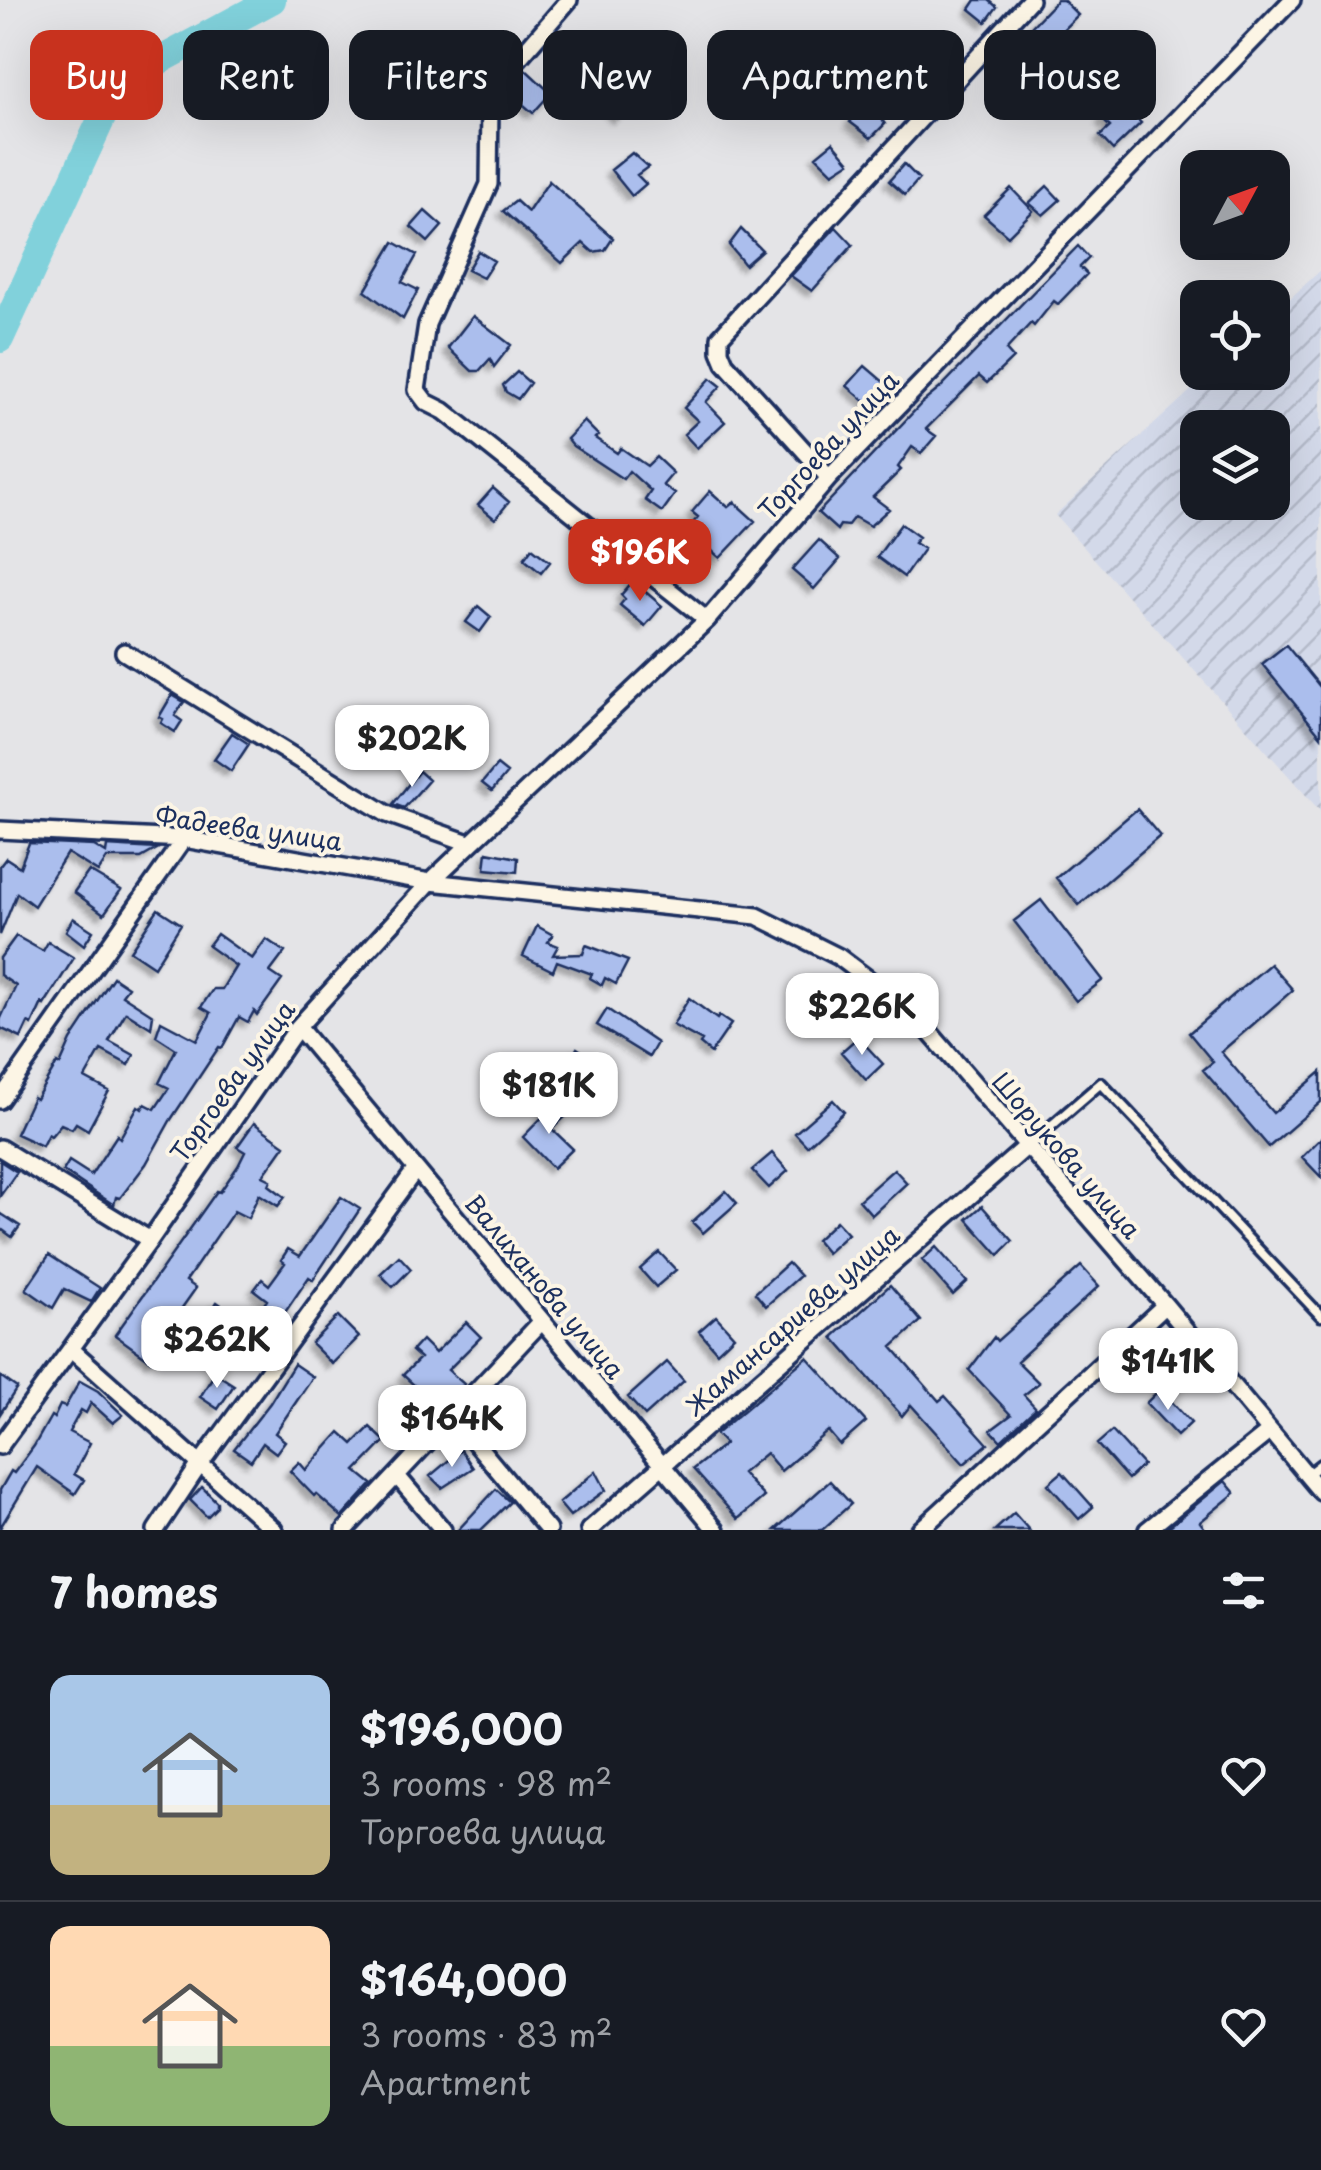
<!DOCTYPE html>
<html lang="en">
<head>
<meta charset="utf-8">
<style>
  :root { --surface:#171b24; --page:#242831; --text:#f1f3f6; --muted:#9ea1a6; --line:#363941; --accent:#c8321e }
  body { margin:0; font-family:"Playpen Sans",sans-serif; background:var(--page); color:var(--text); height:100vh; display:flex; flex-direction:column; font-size:38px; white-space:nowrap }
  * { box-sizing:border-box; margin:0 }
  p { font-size:32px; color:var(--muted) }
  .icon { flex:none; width:55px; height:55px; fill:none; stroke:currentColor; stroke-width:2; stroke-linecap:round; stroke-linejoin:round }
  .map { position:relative; height:1530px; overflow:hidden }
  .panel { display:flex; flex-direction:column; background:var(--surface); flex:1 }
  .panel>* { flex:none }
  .top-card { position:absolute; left:30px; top:30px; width:1262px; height:90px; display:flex; gap:20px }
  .needle { width:65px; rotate:49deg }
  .controls { position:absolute; left:1180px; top:150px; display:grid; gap:20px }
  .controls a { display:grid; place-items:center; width:110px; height:110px; border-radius:20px; background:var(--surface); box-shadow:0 10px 40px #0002; font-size:50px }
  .price { position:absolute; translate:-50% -85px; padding:0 22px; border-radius:20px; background:#fff; color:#222; font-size:32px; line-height:65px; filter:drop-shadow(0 2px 5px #0008) }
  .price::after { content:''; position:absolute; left:50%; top:60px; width:30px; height:22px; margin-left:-15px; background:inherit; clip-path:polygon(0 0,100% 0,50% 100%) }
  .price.on { background:var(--accent); color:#fff }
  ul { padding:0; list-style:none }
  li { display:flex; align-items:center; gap:30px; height:250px; padding:0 50px }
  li+li { border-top:2px solid var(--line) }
  li span { display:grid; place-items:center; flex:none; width:280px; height:200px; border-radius:20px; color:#555 }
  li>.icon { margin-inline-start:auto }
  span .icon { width:120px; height:120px; fill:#fffc; stroke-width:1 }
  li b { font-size:42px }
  h2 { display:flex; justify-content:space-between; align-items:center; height:120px; padding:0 50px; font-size:42px }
  .pill { padding:0 35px; border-radius:20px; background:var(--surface); box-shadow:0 10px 40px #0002; font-size:35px; line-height:90px }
  .pill.on { background:var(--accent); color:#fff }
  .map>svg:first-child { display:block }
  .industrial { fill:url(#industrial-furrows); fill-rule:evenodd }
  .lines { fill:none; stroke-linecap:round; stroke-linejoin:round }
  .river { stroke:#81d1db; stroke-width:28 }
  .building { fill:#abbeed; stroke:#1b2f5e; stroke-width:2.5; filter:url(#shadow) }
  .lane-casing { stroke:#1b2f5e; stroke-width:15 }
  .street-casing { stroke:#1b2f5e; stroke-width:22 }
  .lane { stroke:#fcf5e5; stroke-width:8 }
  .street { stroke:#fcf5e5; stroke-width:15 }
  .labels { text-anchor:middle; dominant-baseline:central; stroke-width:8; stroke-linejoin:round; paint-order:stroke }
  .street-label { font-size:25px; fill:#1b2f5e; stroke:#fcf5e5 }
</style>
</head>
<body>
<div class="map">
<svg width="1321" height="1530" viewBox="0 0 1321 1530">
  <defs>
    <pattern id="industrial-furrows" width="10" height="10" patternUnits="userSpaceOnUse" patternTransform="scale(2.5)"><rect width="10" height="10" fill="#d3d9e9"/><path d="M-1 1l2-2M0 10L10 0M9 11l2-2" fill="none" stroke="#b5bbca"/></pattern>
    <filter id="shadow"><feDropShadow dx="-5" dy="5" stdDeviation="2.5" flood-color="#0004"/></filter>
  </defs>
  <rect width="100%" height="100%" fill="#e4e4e7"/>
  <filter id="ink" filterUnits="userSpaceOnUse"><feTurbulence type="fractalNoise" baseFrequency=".01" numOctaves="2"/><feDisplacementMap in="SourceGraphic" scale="20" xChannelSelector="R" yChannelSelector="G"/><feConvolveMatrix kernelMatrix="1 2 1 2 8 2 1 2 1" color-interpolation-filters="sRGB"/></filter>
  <g filter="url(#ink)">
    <path class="industrial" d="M1321,270V812L1055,515L1210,373L1272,372L1273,314ZM1198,428H1272V502H1198Z"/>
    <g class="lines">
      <path class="river" d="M0,339L118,83L272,0"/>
    </g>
    <path class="building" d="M976,0H989L997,7L986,22L970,9Z
      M1057,0H1063L1078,15L1027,65L1010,49Z
      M646,65L660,81L617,118L599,96L617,80L620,84Z
      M525,69L551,93L533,113L510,93Z
      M868,100L885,124L871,138L850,122Z
      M1121,102L1141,123L1113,150L1100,136L1110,127L1102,119Z
      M833,142L850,162L833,173L816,156Z
      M632,153L648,167L637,175L646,184L632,196L611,170Z
      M904,164L919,179L905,195L889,181Z
      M549,181L613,238L605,250L593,252L583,243L562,263L503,211L516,201L528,212Z
      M1047,186L1060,200L1043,215L1029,203Z
      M1011,188L1033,211L1008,236L984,215Z
      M425,211L442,226L428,242L411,227Z
      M836,227L853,245L812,291L791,276Z
      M741,229L762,250L745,265L729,245Z
      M394,242L417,255L402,282L418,290L403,319L365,291Z
      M1078,246L1089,258L1080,267L1087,274L1058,304L1054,301L1034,326L1031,323L1006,350L1013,358L987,383L979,376L926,429L936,436L921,453L912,447L898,467L901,470L873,497L889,509L870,526L854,517L847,526L840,525L837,530L818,513L922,403L939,389Z
      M478,251L494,261L483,278L467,270Z
      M473,316L511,345L494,367L490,359L479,371H472L448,348Z
      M865,366L885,383L867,403L847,386Z
      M517,372L530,383L518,399L506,392L503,385Z
      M711,378L721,386L706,402L725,422L697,448L684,434L698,421L684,408Z
      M584,421L598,435L595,438L617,453L621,448L647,466L656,457L673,473L663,485L675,494L662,512L645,500L651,491L629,471L623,479L573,446L567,439Z
      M493,488L509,502L495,519L478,505Z
      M710,491L728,507L734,502L755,521L720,558L693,534L698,528L693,523L698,517L692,512Z
      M901,524L919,537L914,543L924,549L904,577L877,557Z
      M819,540L840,559L814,589L792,570Z
      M532,548L550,562L541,573L524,559Z
      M633,581L662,606L645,626L620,605L625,599L621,595Z
      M478,606L491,617L480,632L466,622Z
      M1286,645L1321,688V736L1262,664Z
      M172,695L184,702L175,716L182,721L175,732L161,723L163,719L159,717Z
      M232,733L249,744L231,771L214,759Z
      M497,765L507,773L492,791L482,783Z
      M419,771L429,780L404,808L393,804Z
      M1137,809L1160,836L1079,905L1056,878Z
      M29,843L94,846L106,853L107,846L157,849L141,858H107L98,872L67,853L34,906L17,893L0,935V866L6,858L20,867Z
      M487,852L518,858L517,872L485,869Z
      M89,871L121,890L104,914L74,892Z
      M1041,900L1103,980L1076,1001L1014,921Z
      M158,909L181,924L154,967L130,951Z
      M73,918L93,931L84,945L66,931Z
      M537,926L553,935L548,942L558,946L553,955L583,954L586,945L628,961L616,984L605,978L602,985L590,978L592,974L557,961L553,971L523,956Z
      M217,934L252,959L266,939L285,952L270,972L282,980L257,1015L254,1011L248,1022L239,1017L222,1048L219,1047L170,1121L146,1164L120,1198L116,1197L114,1205L63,1171L69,1161L91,1175L117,1135L120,1138L138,1106L142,1109L145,1104L155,1109L169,1088L159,1083L176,1049L156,1036L161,1021L197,1040L211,1013L201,1007L213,989H222L236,966L208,946Z
      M16,936L43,951L48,942L74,958L44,1005L42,1003L32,1025L28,1023L21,1038L0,1028V1020L16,986L0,975V958Z
      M1270,964L1293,990L1221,1052L1273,1113L1321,1072V1102L1269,1147L1203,1070L1213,1062L1189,1033Z
      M113,977L128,987L122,995L153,1015L151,1028L126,1012L109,1041L134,1055L129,1065L101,1050L85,1078L109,1091L88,1130L76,1123L72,1129L61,1124L51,1136L48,1134L42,1146L16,1134L33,1097L36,1099L57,1063L60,1065L71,1040Z
      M689,998L717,1019L719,1016L731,1024L711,1053L700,1044L702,1041L673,1025Z
      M607,1009L657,1043L649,1057L597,1025Z
      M858,1037L883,1064L866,1080L841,1052Z
      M577,1048L598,1062L582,1085L563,1075Z
      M833,1100L844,1112L807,1146L795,1133Z
      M556,1103L568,1114L552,1129L573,1149L553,1168L523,1137Z
      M254,1123L285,1145L263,1176L271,1180L269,1185L285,1197L278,1206L259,1194L248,1218L234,1211L186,1281L196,1288L167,1329L171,1332L151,1361L115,1335L217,1191L220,1192L238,1166L245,1152L237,1147Z
      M1321,1138V1177L1302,1157Z
      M772,1153L788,1171L769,1188L752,1170Z
      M0,1161L17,1172L0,1196Z
      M894,1169L907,1183L872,1215L859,1200Z
      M726,1191L737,1203L703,1233L692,1222Z
      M341,1197L360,1209L313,1280L309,1277L260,1349L210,1312L217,1302L250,1325L267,1300L254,1290L262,1279L269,1285L285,1263L281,1260L288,1249L300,1256Z
      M982,1206L1013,1241L999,1255L967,1219Z
      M0,1213L20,1226L12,1237L0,1228Z
      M836,1221L848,1234L827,1253L816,1240Z
      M936,1247L967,1282L953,1295L922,1260Z
      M659,1252L676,1270L656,1287L640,1269Z
      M49,1255L100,1288L91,1302L64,1289L53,1308L26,1289Z
      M399,1256L411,1269L393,1287L380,1274Z
      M788,1263L800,1276L766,1306L755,1293Z
      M1081,1266L1099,1286L1017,1361L1039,1383L1024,1395L1036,1408L1001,1441L991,1430L1011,1415L969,1370L994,1337L997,1341Z
      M890,1285L921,1321L892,1347L939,1401L945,1396L988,1444L964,1464L911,1405L902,1416L833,1337Z
      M338,1316L359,1337L332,1364L311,1343Z
      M716,1316L734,1336L717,1352L699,1331Z
      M466,1322L481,1337L448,1370L464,1384L441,1410L403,1375L420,1358L412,1351L422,1340L435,1353Z
      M807,1357L866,1422L840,1445L828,1431L781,1471L766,1453L742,1473L764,1497L738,1519L693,1469L725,1444L716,1434Z
      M667,1362L684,1381L645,1416L628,1397Z
      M294,1364L313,1377L275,1433L285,1441L276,1453L263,1443L251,1461L234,1449L270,1403Z
      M215,1373L234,1385L218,1409L200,1397Z
      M0,1376L17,1388L0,1414Z
      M80,1381L98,1391L123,1415L113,1423L91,1403L86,1413L81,1410L69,1432L90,1443L74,1474L84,1480L75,1494L37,1467L0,1528V1490L11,1471L14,1473L34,1446L51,1416L54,1418L60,1405L65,1407Z
      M1160,1389L1191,1423L1177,1436L1146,1403Z
      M370,1427L385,1441L356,1471L372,1484L342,1517L316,1494L314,1496L290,1471L299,1462L306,1470L340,1432L353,1444Z
      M1112,1431L1143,1465L1128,1479L1097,1444Z
      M461,1450L473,1468L442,1488L430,1476Z
      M596,1471L606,1490L570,1516L559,1503Z
      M1062,1472L1093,1507L1079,1519L1048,1484Z
      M830,1481L851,1504L822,1530H775Z
      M1225,1481L1235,1493L1200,1522L1206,1530H1165Z
      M202,1487L217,1502V1507L207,1517L190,1500Z
      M496,1489L510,1502L481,1530H458Z
      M1014,1513L1029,1530H995Z"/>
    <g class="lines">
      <g class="lane-casing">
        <path id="lane" d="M1029,1145L1101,1083L1321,1316
          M1307,1475L1321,1464"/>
      </g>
      <g class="street-casing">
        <path id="street" d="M569,0L513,65L490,105L489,184L427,324L417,390L426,402L444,411L707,620
          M829,478L725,363L720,351V337L1030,0
          M124,652L387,814L469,843
          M0,830L184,839L430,882L757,916L839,957L912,1012L1165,1305L1321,1492
          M298,1027L716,1530
          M0,1100L184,839
          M0,1148L150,1240
          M71,1349L274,1530
          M453,1416L548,1530
          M0,1446L150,1240L298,1027L430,882L707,620L829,478L1292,0
          M397,1476L443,1530
          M156,1530L200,1464L416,1169
          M345,1530L542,1321
          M589,1530L1026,1147
          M920,1530L1165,1305
          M1147,1530L1270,1431"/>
      </g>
      <use href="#lane" class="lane"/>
      <use href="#street" class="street"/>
    </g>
  </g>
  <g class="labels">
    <g class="street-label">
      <text transform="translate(828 445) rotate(-47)">Торгоева улица</text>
      <text transform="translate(249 828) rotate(8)">Фадеева улица</text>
      <text transform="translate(232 1081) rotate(-54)">Торгоева улица</text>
      <text transform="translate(1067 1155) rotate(49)">Шорукова улица</text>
      <text transform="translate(545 1286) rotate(50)">Валиханова улица</text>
      <text transform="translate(792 1320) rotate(-41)">Жамансариева улица</text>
    </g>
  </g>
</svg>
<div class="controls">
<a><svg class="needle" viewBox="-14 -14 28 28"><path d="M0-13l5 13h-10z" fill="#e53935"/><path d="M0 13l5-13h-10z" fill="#9ea1a6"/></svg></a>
<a><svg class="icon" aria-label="locate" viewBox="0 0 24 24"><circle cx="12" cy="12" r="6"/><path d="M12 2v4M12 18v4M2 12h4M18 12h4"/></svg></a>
<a><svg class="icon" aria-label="layers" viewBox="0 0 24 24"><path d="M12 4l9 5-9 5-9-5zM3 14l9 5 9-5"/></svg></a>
</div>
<b class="price on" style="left:640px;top:604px">$196K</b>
<b class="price" style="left:412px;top:790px">$202K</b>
<b class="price" style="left:862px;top:1058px">$226K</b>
<b class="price" style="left:549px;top:1137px">$181K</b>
<b class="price" style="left:217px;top:1391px">$262K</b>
<b class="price" style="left:1168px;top:1413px">$141K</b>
<b class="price" style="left:452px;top:1470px">$164K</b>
<div class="top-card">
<a class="pill on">Buy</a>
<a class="pill">Rent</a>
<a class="pill">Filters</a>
<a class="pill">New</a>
<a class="pill">Apartment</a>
<a class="pill">House</a>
</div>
</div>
<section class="panel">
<h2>7 homes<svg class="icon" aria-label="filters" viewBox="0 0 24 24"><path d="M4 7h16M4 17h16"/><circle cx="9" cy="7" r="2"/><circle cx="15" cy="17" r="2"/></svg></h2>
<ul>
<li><span style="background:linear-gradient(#a9c7e8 65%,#c2b280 0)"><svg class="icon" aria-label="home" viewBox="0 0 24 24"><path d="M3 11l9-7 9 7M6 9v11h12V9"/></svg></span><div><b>$196,000</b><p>3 rooms · 98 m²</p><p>Торгоева улица</p></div><svg class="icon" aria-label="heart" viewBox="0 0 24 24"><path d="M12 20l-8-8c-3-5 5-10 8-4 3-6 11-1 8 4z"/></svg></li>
<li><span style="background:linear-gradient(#ffd9b3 60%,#8fb573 0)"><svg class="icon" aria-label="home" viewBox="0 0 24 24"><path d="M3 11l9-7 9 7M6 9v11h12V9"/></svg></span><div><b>$164,000</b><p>3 rooms · 83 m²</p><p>Apartment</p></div><svg class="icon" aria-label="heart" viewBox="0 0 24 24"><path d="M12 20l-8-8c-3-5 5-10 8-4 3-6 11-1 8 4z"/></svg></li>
</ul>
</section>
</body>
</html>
